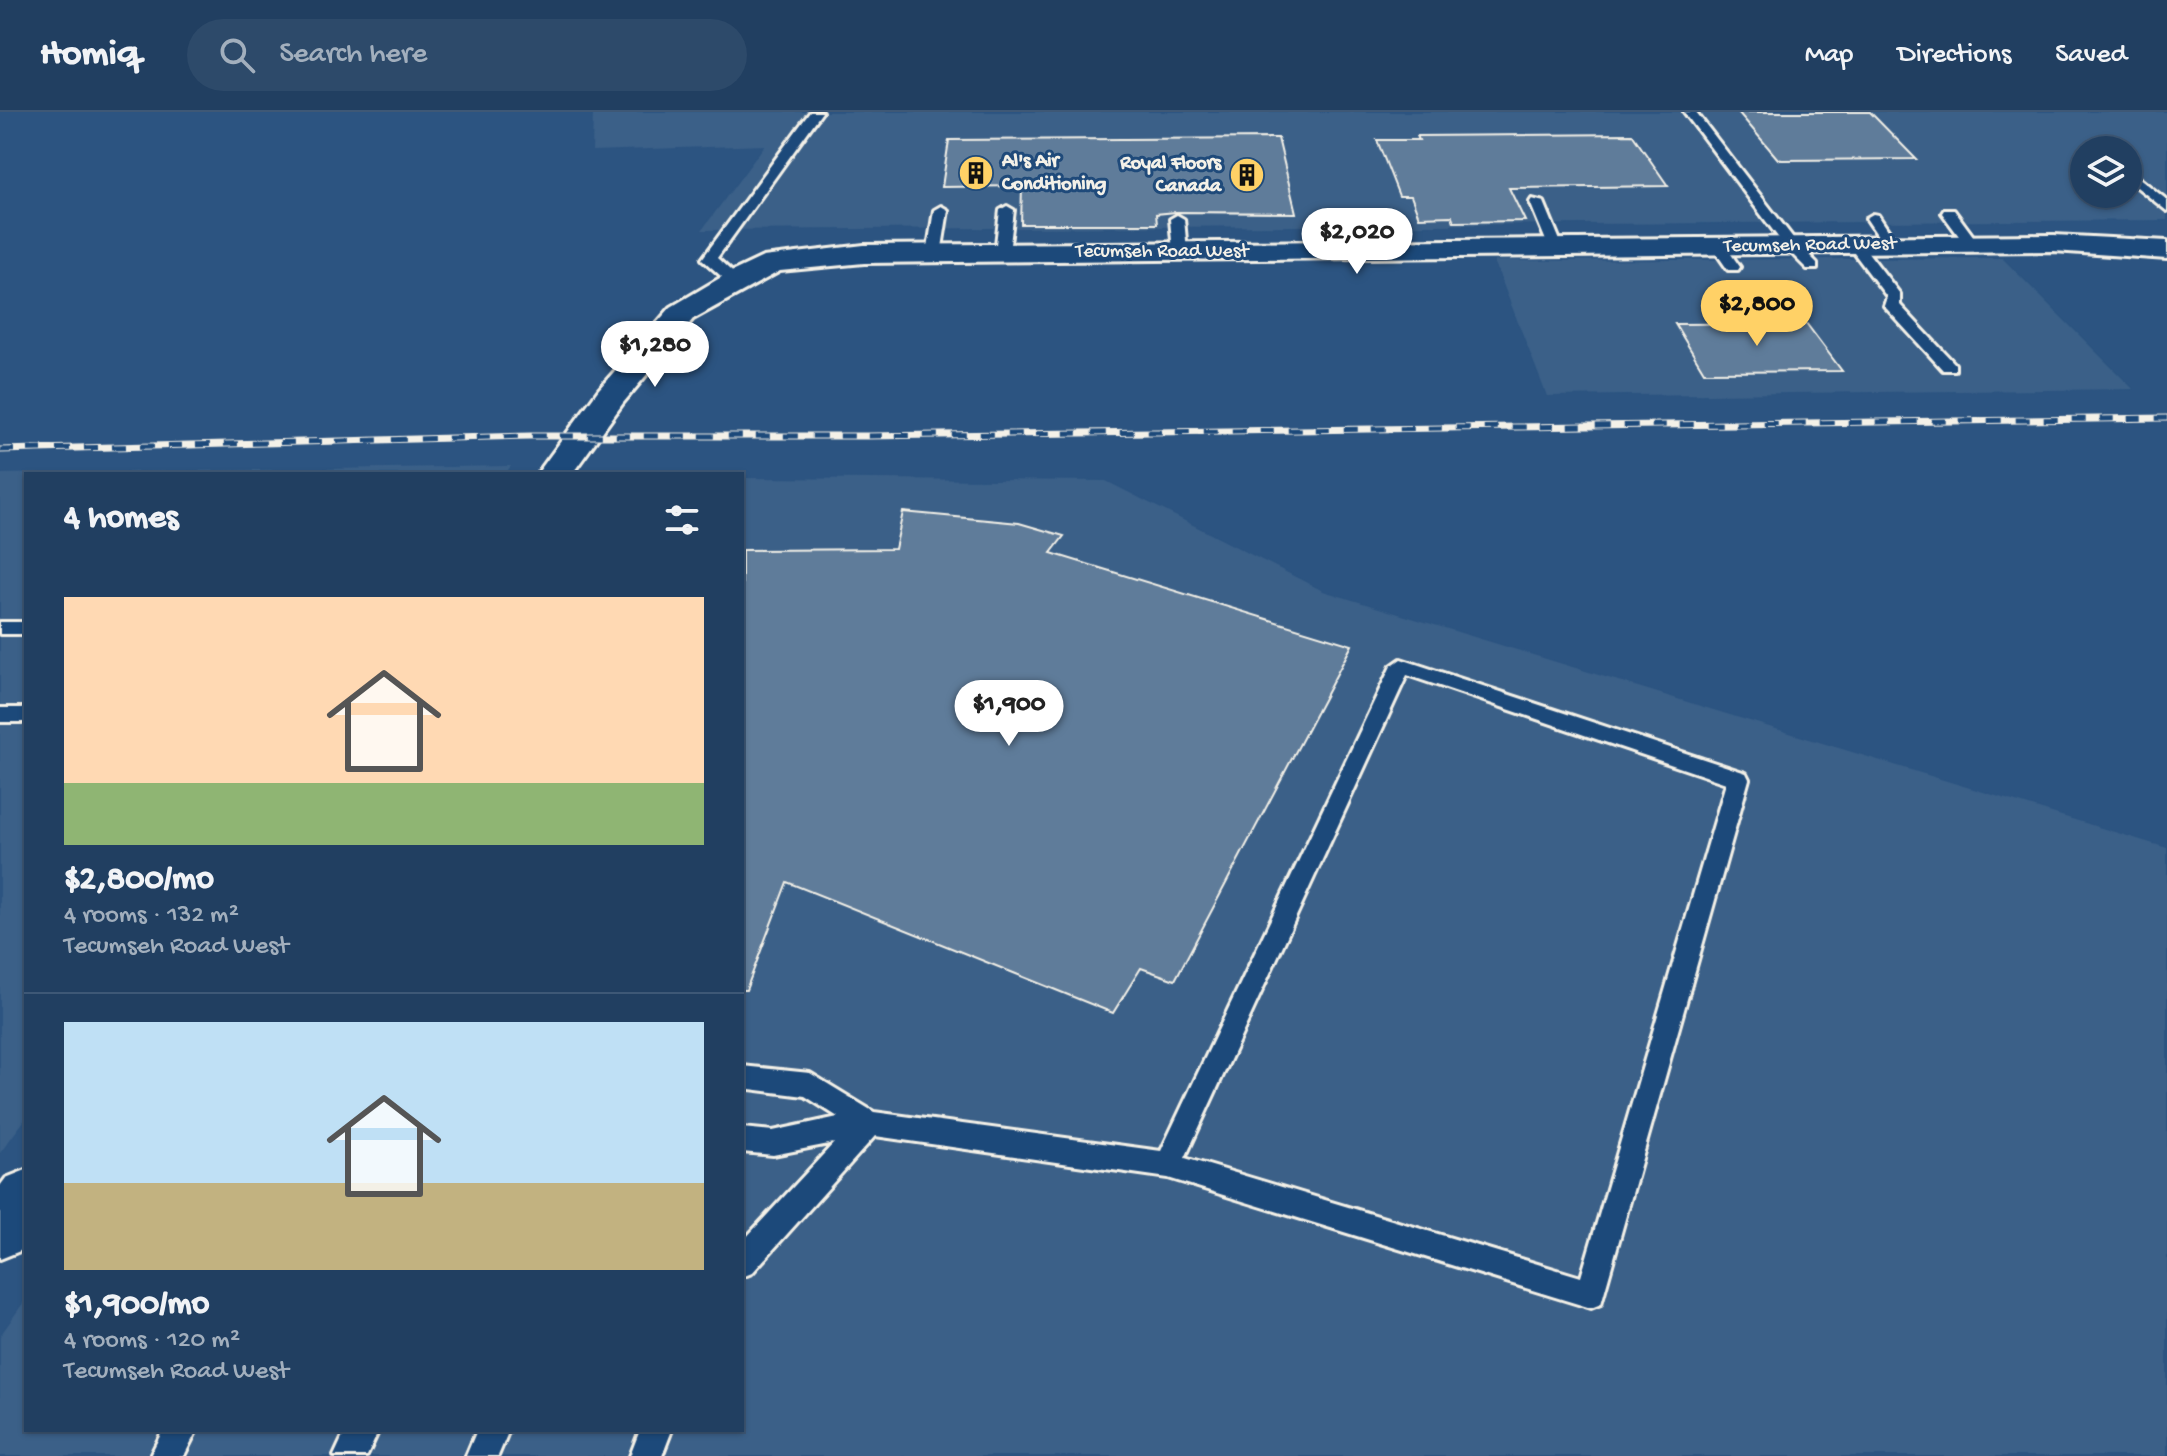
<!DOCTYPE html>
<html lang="en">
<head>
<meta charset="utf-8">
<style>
  :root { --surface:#213f61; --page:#2d4a6a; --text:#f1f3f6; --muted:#a2afbd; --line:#3e5876; --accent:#ffd166 }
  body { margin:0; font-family:"Gochi Hand",sans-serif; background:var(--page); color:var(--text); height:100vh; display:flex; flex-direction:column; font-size:30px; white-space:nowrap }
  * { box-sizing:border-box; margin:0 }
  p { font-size:26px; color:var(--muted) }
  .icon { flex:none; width:44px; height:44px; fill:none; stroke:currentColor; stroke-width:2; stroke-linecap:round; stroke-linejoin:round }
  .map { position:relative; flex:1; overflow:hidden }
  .side { position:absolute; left:24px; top:360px; width:720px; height:960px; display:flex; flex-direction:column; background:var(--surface); border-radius:0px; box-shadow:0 2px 6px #0004,0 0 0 2px var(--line) }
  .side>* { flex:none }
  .controls { position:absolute; left:2070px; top:24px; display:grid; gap:16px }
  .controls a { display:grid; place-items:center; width:72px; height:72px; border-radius:50%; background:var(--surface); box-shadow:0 2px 6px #0004,0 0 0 2px var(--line); font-size:40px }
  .price { position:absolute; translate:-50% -68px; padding:0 18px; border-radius:28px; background:#fff; color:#222; font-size:26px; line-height:52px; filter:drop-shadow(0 2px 4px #0008) }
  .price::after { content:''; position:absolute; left:50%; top:48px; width:24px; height:18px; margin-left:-12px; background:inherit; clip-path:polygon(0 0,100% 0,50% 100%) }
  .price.current { background:var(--accent); color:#111 }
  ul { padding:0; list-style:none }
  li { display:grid; align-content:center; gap:16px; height:424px; padding:0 40px }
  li+li { border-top:2px solid var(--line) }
  li span { display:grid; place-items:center; height:248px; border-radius:0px; color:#555 }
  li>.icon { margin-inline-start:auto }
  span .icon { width:144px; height:144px; fill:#fffc; stroke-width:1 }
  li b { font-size:34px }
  h2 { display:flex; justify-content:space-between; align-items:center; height:96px; padding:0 40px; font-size:34px }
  header { display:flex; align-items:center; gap:48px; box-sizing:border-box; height:112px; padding:0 40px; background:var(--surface); border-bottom:2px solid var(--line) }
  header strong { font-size:38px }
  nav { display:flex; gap:44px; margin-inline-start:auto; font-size:28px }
  .search { width:560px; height:72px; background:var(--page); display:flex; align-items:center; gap:20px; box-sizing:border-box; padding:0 28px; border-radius:44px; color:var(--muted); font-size:30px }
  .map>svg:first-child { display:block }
  .built { fill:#3b6088; fill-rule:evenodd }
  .building { fill:#5e7b9a; stroke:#f4f1e8; stroke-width:2 }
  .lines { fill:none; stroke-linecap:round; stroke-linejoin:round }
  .lane-casing { stroke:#f4f1e8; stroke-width:6 }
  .secondary-casing { stroke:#f4f1e8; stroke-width:6 }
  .lane { fill:#1f4a7a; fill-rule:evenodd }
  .secondary { fill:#1f4a7a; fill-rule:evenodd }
  .rail-casing { stroke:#f4f1e8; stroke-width:7 }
  .rail { stroke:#1f4a7a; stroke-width:5; stroke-dasharray:14; stroke-linecap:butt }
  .labels { text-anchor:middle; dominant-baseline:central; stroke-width:6; stroke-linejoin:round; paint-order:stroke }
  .far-poi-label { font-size:20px; font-weight:bold; fill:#f4f1e8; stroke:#1f4a7a; text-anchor:start }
  .far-street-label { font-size:20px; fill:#f4f1e8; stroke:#1f4a7a }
</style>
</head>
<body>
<header>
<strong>Homiq</strong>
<div class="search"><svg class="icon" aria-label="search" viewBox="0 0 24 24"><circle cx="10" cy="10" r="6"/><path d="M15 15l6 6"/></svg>Search here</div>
<nav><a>Map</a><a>Directions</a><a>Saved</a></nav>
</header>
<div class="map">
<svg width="2167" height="1344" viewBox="0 0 2167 1344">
  <rect width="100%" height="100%" fill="#2c5481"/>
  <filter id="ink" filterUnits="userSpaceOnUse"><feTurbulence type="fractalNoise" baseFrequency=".0125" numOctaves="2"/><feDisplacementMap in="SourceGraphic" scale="16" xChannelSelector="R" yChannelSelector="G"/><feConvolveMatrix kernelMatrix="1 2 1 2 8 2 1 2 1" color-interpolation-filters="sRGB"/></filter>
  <g filter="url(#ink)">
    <path class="built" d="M593,0H2167V108L702,118L765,33L592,39ZM2084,38H2128V82H2084Z
      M2002,146L2133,277L1547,284L1494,149Z
      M511,354L505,362H26V1006L0,1041V362Z
      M742,366L1106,369L1323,479L2167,736V1344H0V1224L26,1187V1318H742Z"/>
    <path class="building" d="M1738,0H1870L1916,47L1782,48L1778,47Z
      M1632,22L1668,74L1509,76L1525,109L1454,110L1452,104L1419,105L1411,84H1399L1377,28H1419L1417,24Z
      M1278,26L1296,101L1176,100L1156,102L1157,112H1021L1022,74L942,75L949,28Z
      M1806,211L1842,259L1704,260L1675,212Z
      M903,400L1019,411L1064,424L1051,441L1352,533L1175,868L1141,856L1113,901L787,770L746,878H742V438L895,437Z"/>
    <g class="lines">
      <g class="lane-casing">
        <path id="lane" d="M810,0H822L717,146L742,169L735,173L730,172L702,147Z
          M1684,0H1696L1797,131L1817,151V157H1807L1787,137Z
          M2128,57L2167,88V99L2128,68Z
          M1532,87L1544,90L1563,136L1561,139H1551L1549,136L1530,90Z
          M941,94L948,98L941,142L934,146L927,142L934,98Z
          M1007,94L1014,98L1009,141L1002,145L995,141L1000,98Z
          M1944,98H1954L1979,132L1977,135H1967L1942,101Z
          M1873,102L1878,103L1898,133L1896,136H1886L1866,106Z
          M1177,103L1184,107L1187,139L1180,143L1173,139L1170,107Z
          M1363,106L1370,110L1380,138L1378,141H1368L1366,138L1356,110Z
          M1855,129L1860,130L1900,182V193L1955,252V258H1943L1887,197L1884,194L1887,185L1848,133Z
          M1719,131L1724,132L1740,155L1738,158H1728L1712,135Z
          M0,510H26V522H0Z
          M1401,547L1746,661L1749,667L1601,1192L1591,1196L1168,1066L875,1024L752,1161L742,1165V1130L834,1031L773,1043L742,1040V1016L773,1019L838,1005L805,984L742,976V954L810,961L874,1000L1161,1039L1391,554ZM1407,563L1726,671L1581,1165L1185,1046Z
          M0,596H26V610H0Z
          M163,1318H197L184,1344H150Z
          M346,1318H379L367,1344H334Z
          M477,1318H509L498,1344H466Z
          M640,1318H672L662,1344H630Z"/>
      </g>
      <g class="secondary-casing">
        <path id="secondary" d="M2054,123L2167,129V147L2054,139L864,151L780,159L693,207L623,291L572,362H537L599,277L671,195L725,163L763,145L864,133Z
          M26,1058V1131L20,1139L0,1147V1074L6,1066Z"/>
      </g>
      <use href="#lane" class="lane"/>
      <use href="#secondary" class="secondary"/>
      <g class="rail-casing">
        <path id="rail" d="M0,338L530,324H868L2167,306"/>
      </g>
      <use href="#rail" class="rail"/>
    </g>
  </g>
  <defs>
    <g id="building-disc" transform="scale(1.8)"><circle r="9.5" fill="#ffd166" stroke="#1f4a7a"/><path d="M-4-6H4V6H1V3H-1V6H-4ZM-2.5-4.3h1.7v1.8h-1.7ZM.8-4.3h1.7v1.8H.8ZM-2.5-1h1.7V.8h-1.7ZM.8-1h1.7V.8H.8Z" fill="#111"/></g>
  </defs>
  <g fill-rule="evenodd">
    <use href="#building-disc" x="976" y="61"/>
    <use href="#building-disc" x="1247" y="63"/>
  </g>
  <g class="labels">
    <g class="far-poi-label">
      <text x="1002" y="50">Al's Air<tspan x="1002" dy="23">Conditioning</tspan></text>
      <text x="1221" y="52" text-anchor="end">Royal Floors<tspan x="1221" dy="23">Canada</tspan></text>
    </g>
    <g class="far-street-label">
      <text transform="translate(1810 134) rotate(-1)">Tecumseh Road West</text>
      <text x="1162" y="140">Tecumseh Road West</text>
    </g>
  </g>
</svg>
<div class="controls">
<a><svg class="icon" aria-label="layers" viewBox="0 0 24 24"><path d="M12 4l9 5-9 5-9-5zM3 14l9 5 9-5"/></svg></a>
</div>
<b class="price" style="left:1357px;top:164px">$2,020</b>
<b class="price current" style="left:1757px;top:236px">$2,800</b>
<b class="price" style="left:655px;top:277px">$1,280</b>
<b class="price" style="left:1009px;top:636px">$1,900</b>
<section class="side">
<h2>4 homes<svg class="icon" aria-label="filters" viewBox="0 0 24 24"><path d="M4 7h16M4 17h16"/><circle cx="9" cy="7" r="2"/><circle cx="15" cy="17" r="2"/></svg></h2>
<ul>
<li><span style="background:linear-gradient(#ffd9b3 75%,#8fb573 0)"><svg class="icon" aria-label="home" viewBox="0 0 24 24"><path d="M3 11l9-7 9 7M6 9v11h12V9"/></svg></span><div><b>$2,800/mo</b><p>4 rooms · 132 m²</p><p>Tecumseh Road West</p></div></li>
<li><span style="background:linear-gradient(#bfe0f5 65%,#c2b280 0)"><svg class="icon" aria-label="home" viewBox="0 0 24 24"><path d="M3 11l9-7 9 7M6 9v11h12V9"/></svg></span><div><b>$1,900/mo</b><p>4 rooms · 120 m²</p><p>Tecumseh Road West</p></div></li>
</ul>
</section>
</div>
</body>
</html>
